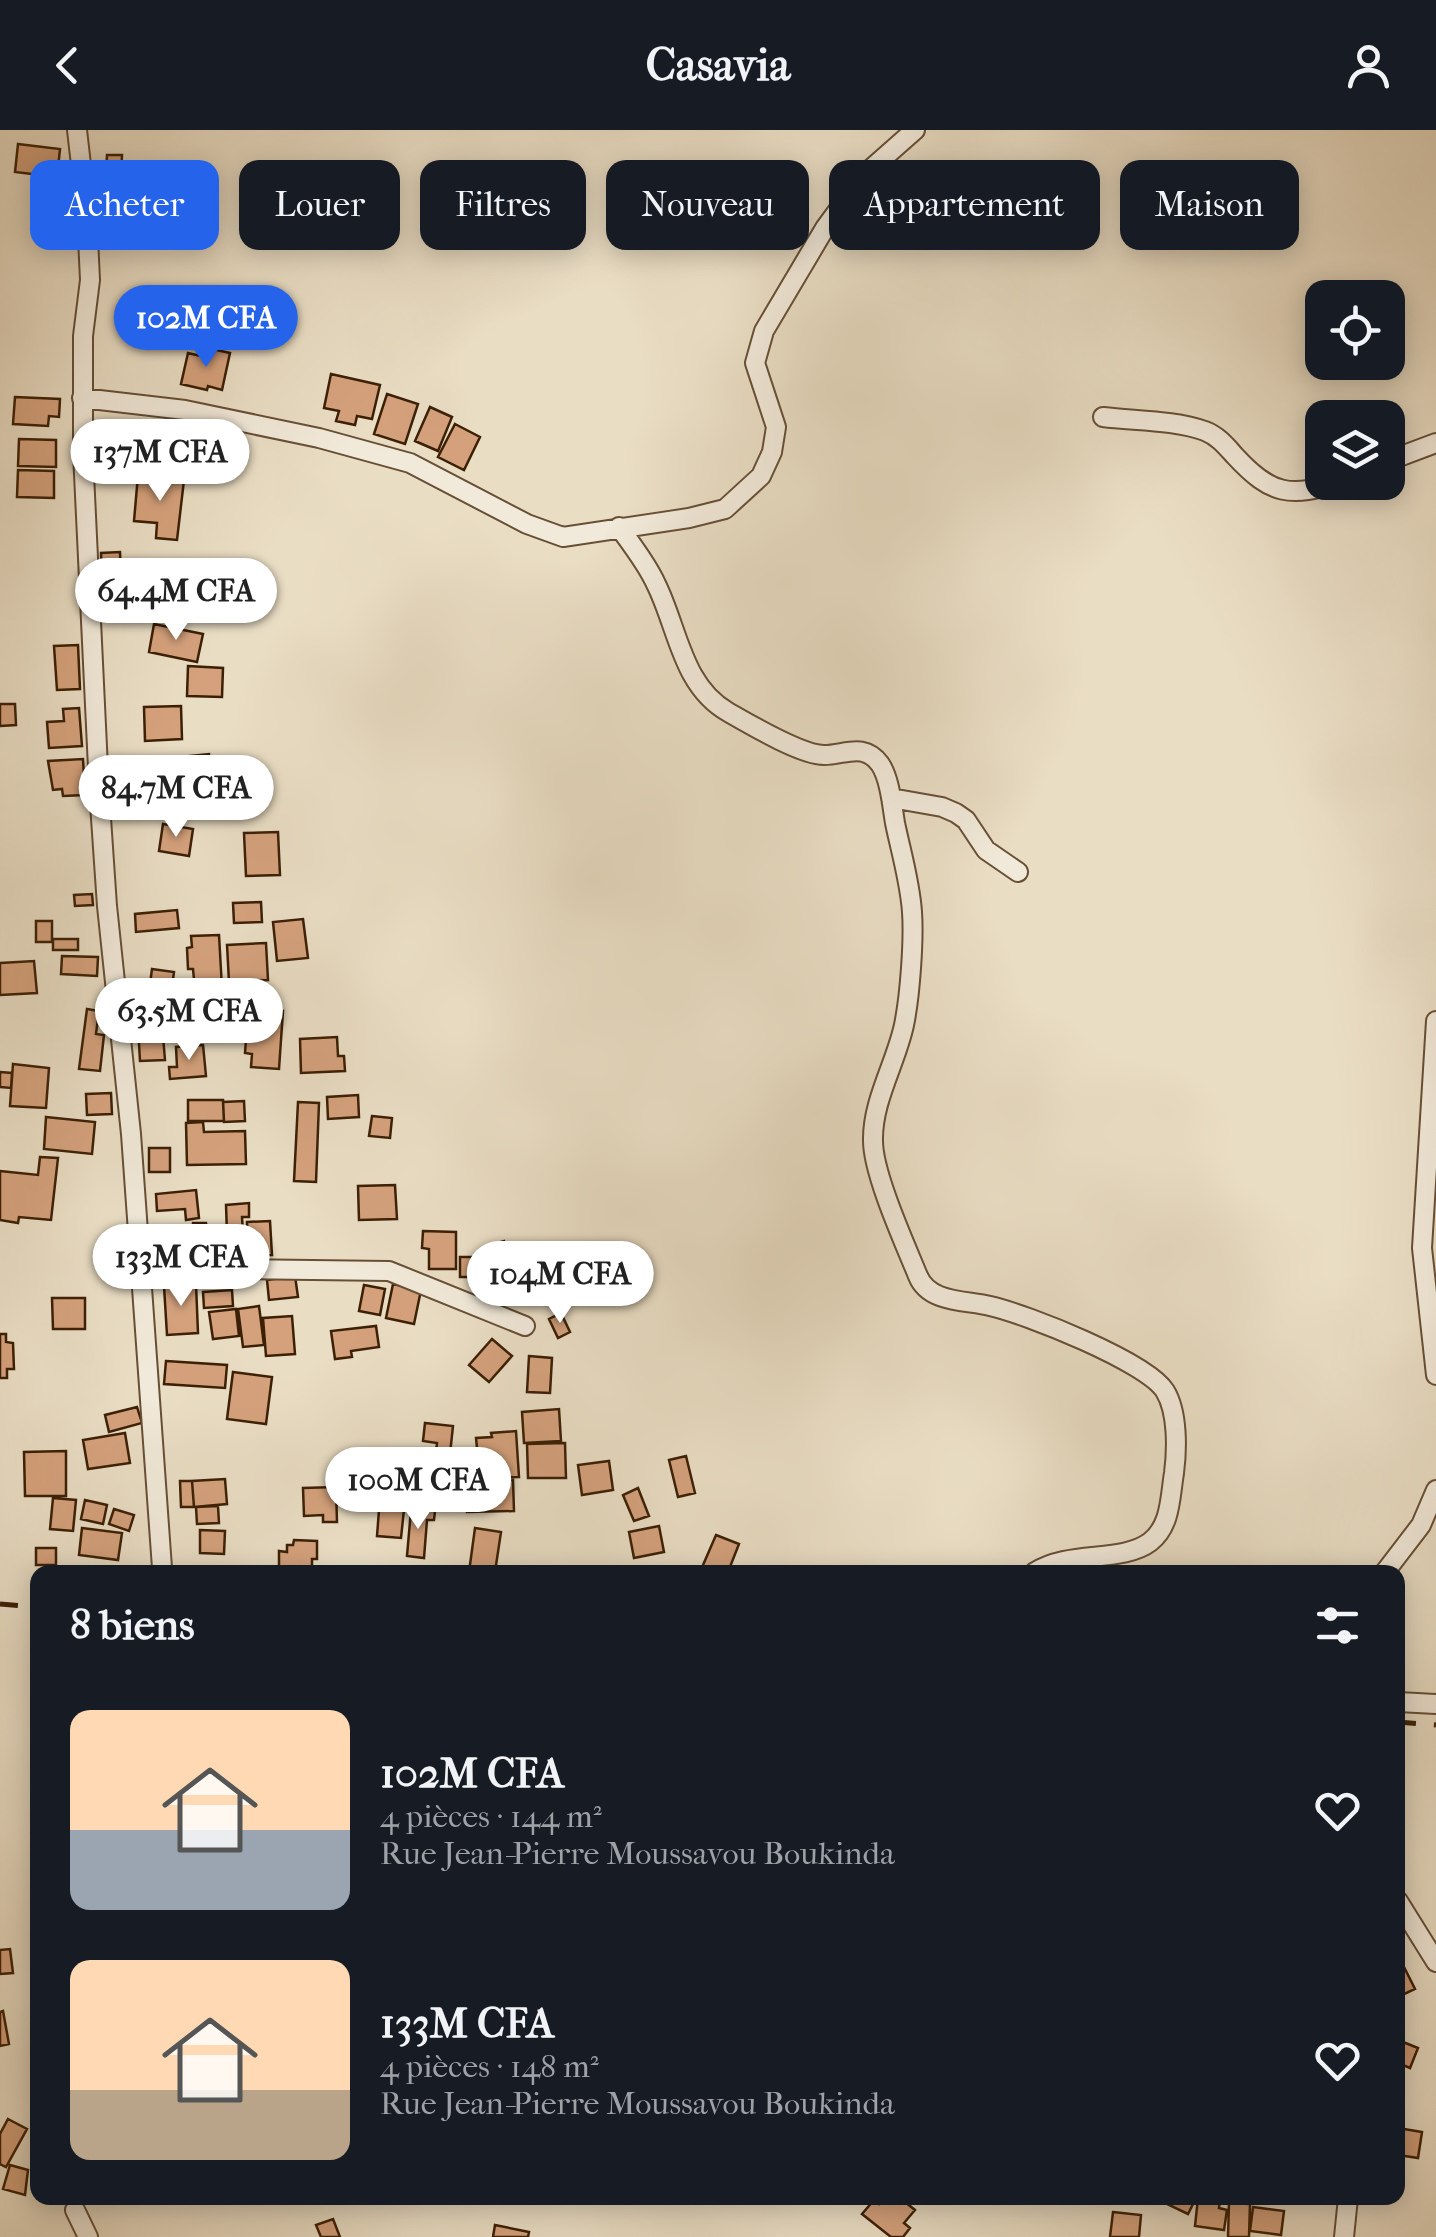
<!DOCTYPE html>
<html lang="fr">
<head>
<meta charset="utf-8">
<style>
  :root { --surface:#171b24; --page:#20242c; --text:#f1f3f6; --muted:#9ea1a6; --accent:#2563eb }
  body { margin:0; font-family:"IM FELL French Canon",serif; background:var(--page); color:var(--text); height:100vh; display:flex; flex-direction:column; font-size:38px; white-space:nowrap }
  * { box-sizing:border-box; margin:0 }
  p { font-size:32px; color:var(--muted) }
  .icon { flex:none; width:55px; height:55px; fill:none; stroke:currentColor; stroke-width:2; stroke-linecap:round; stroke-linejoin:round }
  .map { position:relative; flex:1; overflow:hidden }
  .details { position:absolute; left:30px; top:1435px; width:1375px; height:640px; display:flex; flex-direction:column; background:var(--surface); border-radius:20px; box-shadow:0 5px 25px #0003 }
  .details>* { flex:none }
  .guide { position:absolute; left:30px; top:30px; width:1378px; height:90px; display:flex; gap:20px }
  .fabs { position:absolute; left:1305px; top:150px; display:grid; gap:20px }
  .fabs a { display:grid; place-items:center; width:100px; height:100px; border-radius:20px; background:var(--surface); box-shadow:0 5px 25px #0003; font-size:50px }
  .price { position:absolute; translate:-50% -85px; padding:0 22px; border-radius:35px; background:#fff; color:#222; font-size:32px; line-height:65px; filter:drop-shadow(0 2px 5px #0008) }
  .price::after { content:''; position:absolute; left:50%; top:60px; width:30px; height:22px; margin-left:-15px; background:inherit; clip-path:polygon(0 0,100% 0,50% 100%) }
  .price.active { background:var(--accent); color:#fff }
  ul { padding:0; list-style:none }
  li { display:flex; align-items:center; gap:30px; height:250px; padding:0 40px }
  li span { display:grid; place-items:center; flex:none; width:280px; height:200px; border-radius:20px; color:#555 }
  li>.icon { margin-inline-start:auto }
  span .icon { width:120px; height:120px; fill:#fffc; stroke-width:1 }
  li b { font-size:42px }
  h2 { display:flex; justify-content:space-between; align-items:center; height:120px; padding:0 40px; font-size:42px }
  .tag { padding:0 35px; border-radius:20px; background:var(--surface); box-shadow:0 5px 25px #0003; font-size:35px; line-height:90px }
  .tag.active { background:var(--accent); color:#fff }
  header { display:flex; justify-content:space-between; align-items:center; height:130px; padding:0 40px; background:var(--surface); font-size:45px; font-weight:700 }
  .map>svg:first-child { display:block }
  .building { fill:#d4a17c; stroke:#3c2006; stroke-width:2.5 }
  .lines { fill:none; stroke-linecap:round; stroke-linejoin:round }
  .street-casing { stroke:#674f36; stroke-width:22 }
  .street { stroke:#f1e9d9; stroke-width:18 }
  .rail { stroke:#3c2006; stroke-width:5; stroke-dasharray:18 18; stroke-linecap:butt }
</style>
</head>
<body>
<header><svg class="icon" aria-label="back" viewBox="0 0 24 24"><path d="M15 5l-7 7 7 7"/></svg>Casavia<svg class="icon" aria-label="person" viewBox="0 0 24 24"><circle cx="12" cy="8" r="4"/><path d="M4 21q1-7 8-7t8 7"/></svg></header>
<div class="map">
<svg width="1436" height="2107" viewBox="0 0 1436 2107">
  <rect width="100%" height="100%" fill="#e9ddc4"/>
  <filter id="stains"><feTurbulence type="fractalNoise" baseFrequency=".002" numOctaves="4"/><feColorMatrix values="0 0 0 0 .2 0 0 0 0 .09 0 0 0 0 .02 0 0 0 .5 -.17"/></filter>
  <radialGradient id="worn" r=".72"><stop offset=".6" stop-color="#630" stop-opacity="0"/><stop offset="1" stop-color="#630" stop-opacity=".3"/></radialGradient>
  <path class="building" d="M18,14L60,19L57,47L15,42Z
    M107,25H122L121,47L106,46Z
    M208,218L230,223L222,260L208,256L207,260L181,254L188,223L205,227Z
    M331,244L380,255L372,289L357,286L355,295L336,291L339,281L324,278Z
    M387,264L418,274L405,314L374,304Z
    M15,267L60,269L59,287L49,286L48,296L13,294Z
    M430,277L452,287L438,321L415,311Z
    M455,294L480,307L464,340L438,327Z
    M19,309L56,310V337L18,336Z
    M18,340L54,341V368L17,367Z
    M138,345L184,350L177,410L156,408L157,393L134,391Z
    M120,422L121,448L102,449L101,423Z
    M154,494L203,504L197,532L149,522Z
    M78,515L80,559L57,560L54,516Z
    M188,536L223,538L222,567L187,566Z
    M0,574H15L16,595L0,596Z
    M181,576L182,609L145,611L144,577Z
    M79,578L82,616L49,618L47,592L64,591L63,579Z
    M209,624L213,664L173,667L169,628Z
    M83,629L85,665L63,666L62,659L53,660L48,631Z
    M163,694L193,699L189,726L159,721Z
    M278,702L280,745L246,746L244,703Z
    M92,764L93,775L75,776L74,765Z
    M261,772L262,792L234,793L233,773Z
    M177,780L179,798L136,802L135,784Z
    M303,789L308,828L277,831L273,792Z
    M36,791H52V812H36Z
    M219,805L222,858L195,860L193,839H188L187,818L192,817L191,806Z
    M53,809H78V820H53Z
    M266,813L268,850L229,852L227,815Z
    M62,826L98,827L97,846L61,844Z
    M34,831L37,863L0,865V833Z
    M152,839L174,842L172,857L150,854Z
    M166,856V877H138V857Z
    M87,879L99,881L96,904L104,905L100,941L79,939Z
    M255,879L283,881L279,939L251,937L252,924L245,923L246,910H253Z
    M162,894L165,930L140,931L138,896Z
    M337,907L338,926H344L345,941L301,943L300,909Z
    M203,915L206,946L170,949L169,937H177L176,917Z
    M13,934L49,938L46,978L10,976Z
    M0,942L12,943L11,958L0,957Z
    M111,963L112,984L87,985L86,964Z
    M358,965L359,987L328,989L327,967Z
    M188,970H223L224,991H188Z
    M244,971L245,991L224,992L223,972Z
    M298,972L319,973L316,1052L294,1051Z
    M372,986L392,988L390,1008L369,1006Z
    M46,987L95,992L92,1024L44,1019Z
    M203,992L204,1002L245,1001L246,1034L187,1035L186,993Z
    M149,1018H170V1042H149Z
    M40,1027L58,1028L51,1090L19,1087L18,1093L0,1090V1041L38,1045Z
    M395,1055L397,1089L359,1090L358,1056Z
    M196,1060L199,1088L186,1090L185,1079L157,1081L156,1064Z
    M249,1073V1087H242L243,1103L227,1104L226,1075Z
    M270,1091L272,1125L248,1126L247,1092Z
    M193,1093H206L207,1099H225L226,1129L209,1130L208,1125L165,1127L164,1100L193,1099Z
    M423,1101L456,1102V1139H429V1119L422,1118Z
    M504,1111L515,1146L495,1152L484,1117Z
    M460,1127H476V1147H460Z
    M295,1146L298,1167L269,1170L267,1150Z
    M196,1154L198,1203L167,1205L164,1156Z
    M393,1154L421,1160L414,1194L386,1188Z
    M364,1155L385,1159L380,1185L359,1181Z
    M232,1160L233,1176L204,1178L203,1162Z
    M52,1168H85V1199H53Z
    M259,1176L264,1215L243,1217L238,1179Z
    M236,1179L239,1206L213,1209L209,1182Z
    M561,1183L570,1202L558,1208L549,1189Z
    M292,1186L295,1224L266,1226L263,1188Z
    M376,1196L379,1217L351,1221L352,1227L335,1229L331,1201Z
    M0,1204H6V1212L13,1213L14,1239H7V1248H0Z
    M492,1209L512,1226L489,1252L469,1235Z
    M529,1226L552,1228L550,1263L527,1262Z
    M166,1231L227,1235L225,1258L164,1254Z
    M233,1242L272,1247L266,1294L227,1289Z
    M137,1277L142,1293L109,1302L105,1285Z
    M559,1279L561,1311L524,1313L522,1282Z
    M425,1293L453,1296L450,1324L436,1322L437,1313L423,1311Z
    M516,1301L519,1347L486,1348L485,1327L478,1328L476,1308L492,1307L491,1303Z
    M125,1303L130,1333L88,1339L83,1310Z
    M565,1313L566,1348H528L527,1314Z
    M66,1321V1366H25L24,1322Z
    M686,1326L695,1363L678,1367L669,1330Z
    M609,1331L613,1360L582,1365L578,1335Z
    M475,1332L478,1345L463,1348L460,1335Z
    M225,1349L227,1374L194,1377L192,1351Z
    M513,1350L514,1381L467,1382L466,1351Z
    M180,1351H192L194,1377H181Z
    M401,1351V1366H379V1352Z
    M336,1357L337,1392H323V1385L304,1386L303,1358Z
    M638,1358L649,1386L634,1391L623,1365Z
    M380,1367L405,1370L401,1408L377,1406Z
    M53,1368L76,1370L73,1401L50,1399Z
    M85,1370L107,1375L103,1394L81,1389Z
    M218,1376L219,1393L197,1394L196,1377Z
    M114,1379L134,1385L129,1401L109,1394Z
    M411,1380L435,1381L434,1390H427L424,1428L407,1426Z
    M659,1396L664,1422L634,1428L629,1402Z
    M82,1398L122,1403L118,1430L79,1425Z
    M475,1398L501,1402L495,1442H469Z
    M200,1400L225,1401L224,1424L200,1423Z
    M716,1405L739,1414L728,1442H700Z
    M294,1410L317,1411V1429H312V1441H279V1421L287,1422V1415H293Z
    M36,1418H56V1435H36Z
    M10,1819L13,1843L0,1844V1820Z
    M1403,1835L1415,1859L1398,1867V1838Z
    M3,1881L9,1914L0,1916V1882Z
    M1398,1910L1418,1918L1410,1938L1398,1933Z
    M8,1989L27,1999L6,2037L0,2034V2004Z
    M1398,1998L1422,2002L1418,2028L1398,2025Z
    M10,2035L28,2040L25,2065L3,2059Z
    M884,2068H900L915,2080L904,2093L910,2098L903,2107H891L862,2084L874,2070L879,2074Z
    M1170,2068H1196L1188,2084L1167,2074Z
    M1198,2068L1220,2070L1219,2078L1227,2080L1224,2100L1195,2096Z
    M1229,2073L1250,2074L1249,2107H1228Z
    M1253,2077L1284,2081L1281,2105L1250,2101Z
    M1113,2082L1141,2085L1139,2107H1110Z
    M333,2089L340,2107H321L316,2095Z
    M495,2095L529,2102L528,2107H493Z"/>
  <g class="lines">
    <g class="street-casing">
      <path id="street" d="M77,0L87,87L90,150L83,206V323L99,659L107,776L131,1004L162,1438
        M82,268L185,280L319,308L410,333L527,394L563,407L689,388L725,379L761,346L772,322L776,297L755,233L764,201L825,98L864,45L915,0
        M1103,287C1135,291 1174,290 1205,301C1218,306 1226,316 1235,326C1271,365 1290,368 1340,352
        M1388,331L1436,313
        M619,397C632,415 647,434 656,454C678,498 682,556 728,582C749,594 801,625 824,625C845,625 864,612 880,634C890,649 892,675 895,693C901,722 910,752 912,782C914,810 910,866 904,895C896,933 872,971 873,1011C873,1044 905,1114 918,1146C929,1173 965,1170 990,1176C1026,1184 1147,1232 1165,1261C1178,1282 1177,1320 1174,1343C1170,1367 1171,1396 1150,1412C1122,1433 1069,1420 1035,1442
        M891,668L942,677L956,683L966,690L986,720L1018,742
        M1436,891L1422,1118L1436,1245
        M141,1138L389,1141L525,1196
        M1385,1442L1421,1395L1436,1360
        M1398,1572L1436,1574
        M1398,1771L1436,1832
        M75,2080L88,2107
        M1344,2107L1348,2068"/>
    </g>
    <use href="#street" class="street"/>
    <path class="rail" d="M0,1474L38,1477
      M1398,1592L1436,1595"/>
  </g>
  <rect width="100%" height="100%" filter="url(#stains)"/>
  <rect width="100%" height="100%" fill="url(#worn)"/>
</svg>
<div class="fabs">
<a><svg class="icon" aria-label="locate" viewBox="0 0 24 24"><circle cx="12" cy="12" r="6"/><path d="M12 2v4M12 18v4M2 12h4M18 12h4"/></svg></a>
<a><svg class="icon" aria-label="layers" viewBox="0 0 24 24"><path d="M12 4l9 5-9 5-9-5zM3 14l9 5 9-5"/></svg></a>
</div>
<b class="price active" style="left:206px;top:240px">102M CFA</b>
<b class="price" style="left:160px;top:374px">137M CFA</b>
<b class="price" style="left:176px;top:513px">64.4M CFA</b>
<b class="price" style="left:176px;top:710px">84.7M CFA</b>
<b class="price" style="left:189px;top:933px">63.5M CFA</b>
<b class="price" style="left:181px;top:1179px">133M CFA</b>
<b class="price" style="left:560px;top:1196px">104M CFA</b>
<b class="price" style="left:418px;top:1402px">100M CFA</b>
<div class="guide">
<a class="tag active">Acheter</a>
<a class="tag">Louer</a>
<a class="tag">Filtres</a>
<a class="tag">Nouveau</a>
<a class="tag">Appartement</a>
<a class="tag">Maison</a>
</div>
<section class="details">
<h2>8 biens<svg class="icon" aria-label="filters" viewBox="0 0 24 24"><path d="M4 7h16M4 17h16"/><circle cx="9" cy="7" r="2"/><circle cx="15" cy="17" r="2"/></svg></h2>
<ul>
<li><span style="background:linear-gradient(#ffd9b3 60%,#9aa5b1 0)"><svg class="icon" aria-label="home" viewBox="0 0 24 24"><path d="M3 11l9-7 9 7M6 9v11h12V9"/></svg></span><div><b>102M CFA</b><p>4 pièces · 144 m²</p><p>Rue Jean-Pierre Moussavou Boukinda</p></div><svg class="icon" aria-label="heart" viewBox="0 0 24 24"><path d="M12 20l-8-8c-3-5 5-10 8-4 3-6 11-1 8 4z"/></svg></li>
<li><span style="background:linear-gradient(#ffd9b3 65%,#b9a48a 0)"><svg class="icon" aria-label="home" viewBox="0 0 24 24"><path d="M3 11l9-7 9 7M6 9v11h12V9"/></svg></span><div><b>133M CFA</b><p>4 pièces · 148 m²</p><p>Rue Jean-Pierre Moussavou Boukinda</p></div><svg class="icon" aria-label="heart" viewBox="0 0 24 24"><path d="M12 20l-8-8c-3-5 5-10 8-4 3-6 11-1 8 4z"/></svg></li>
</ul>
</section>
</div>
</body>
</html>
